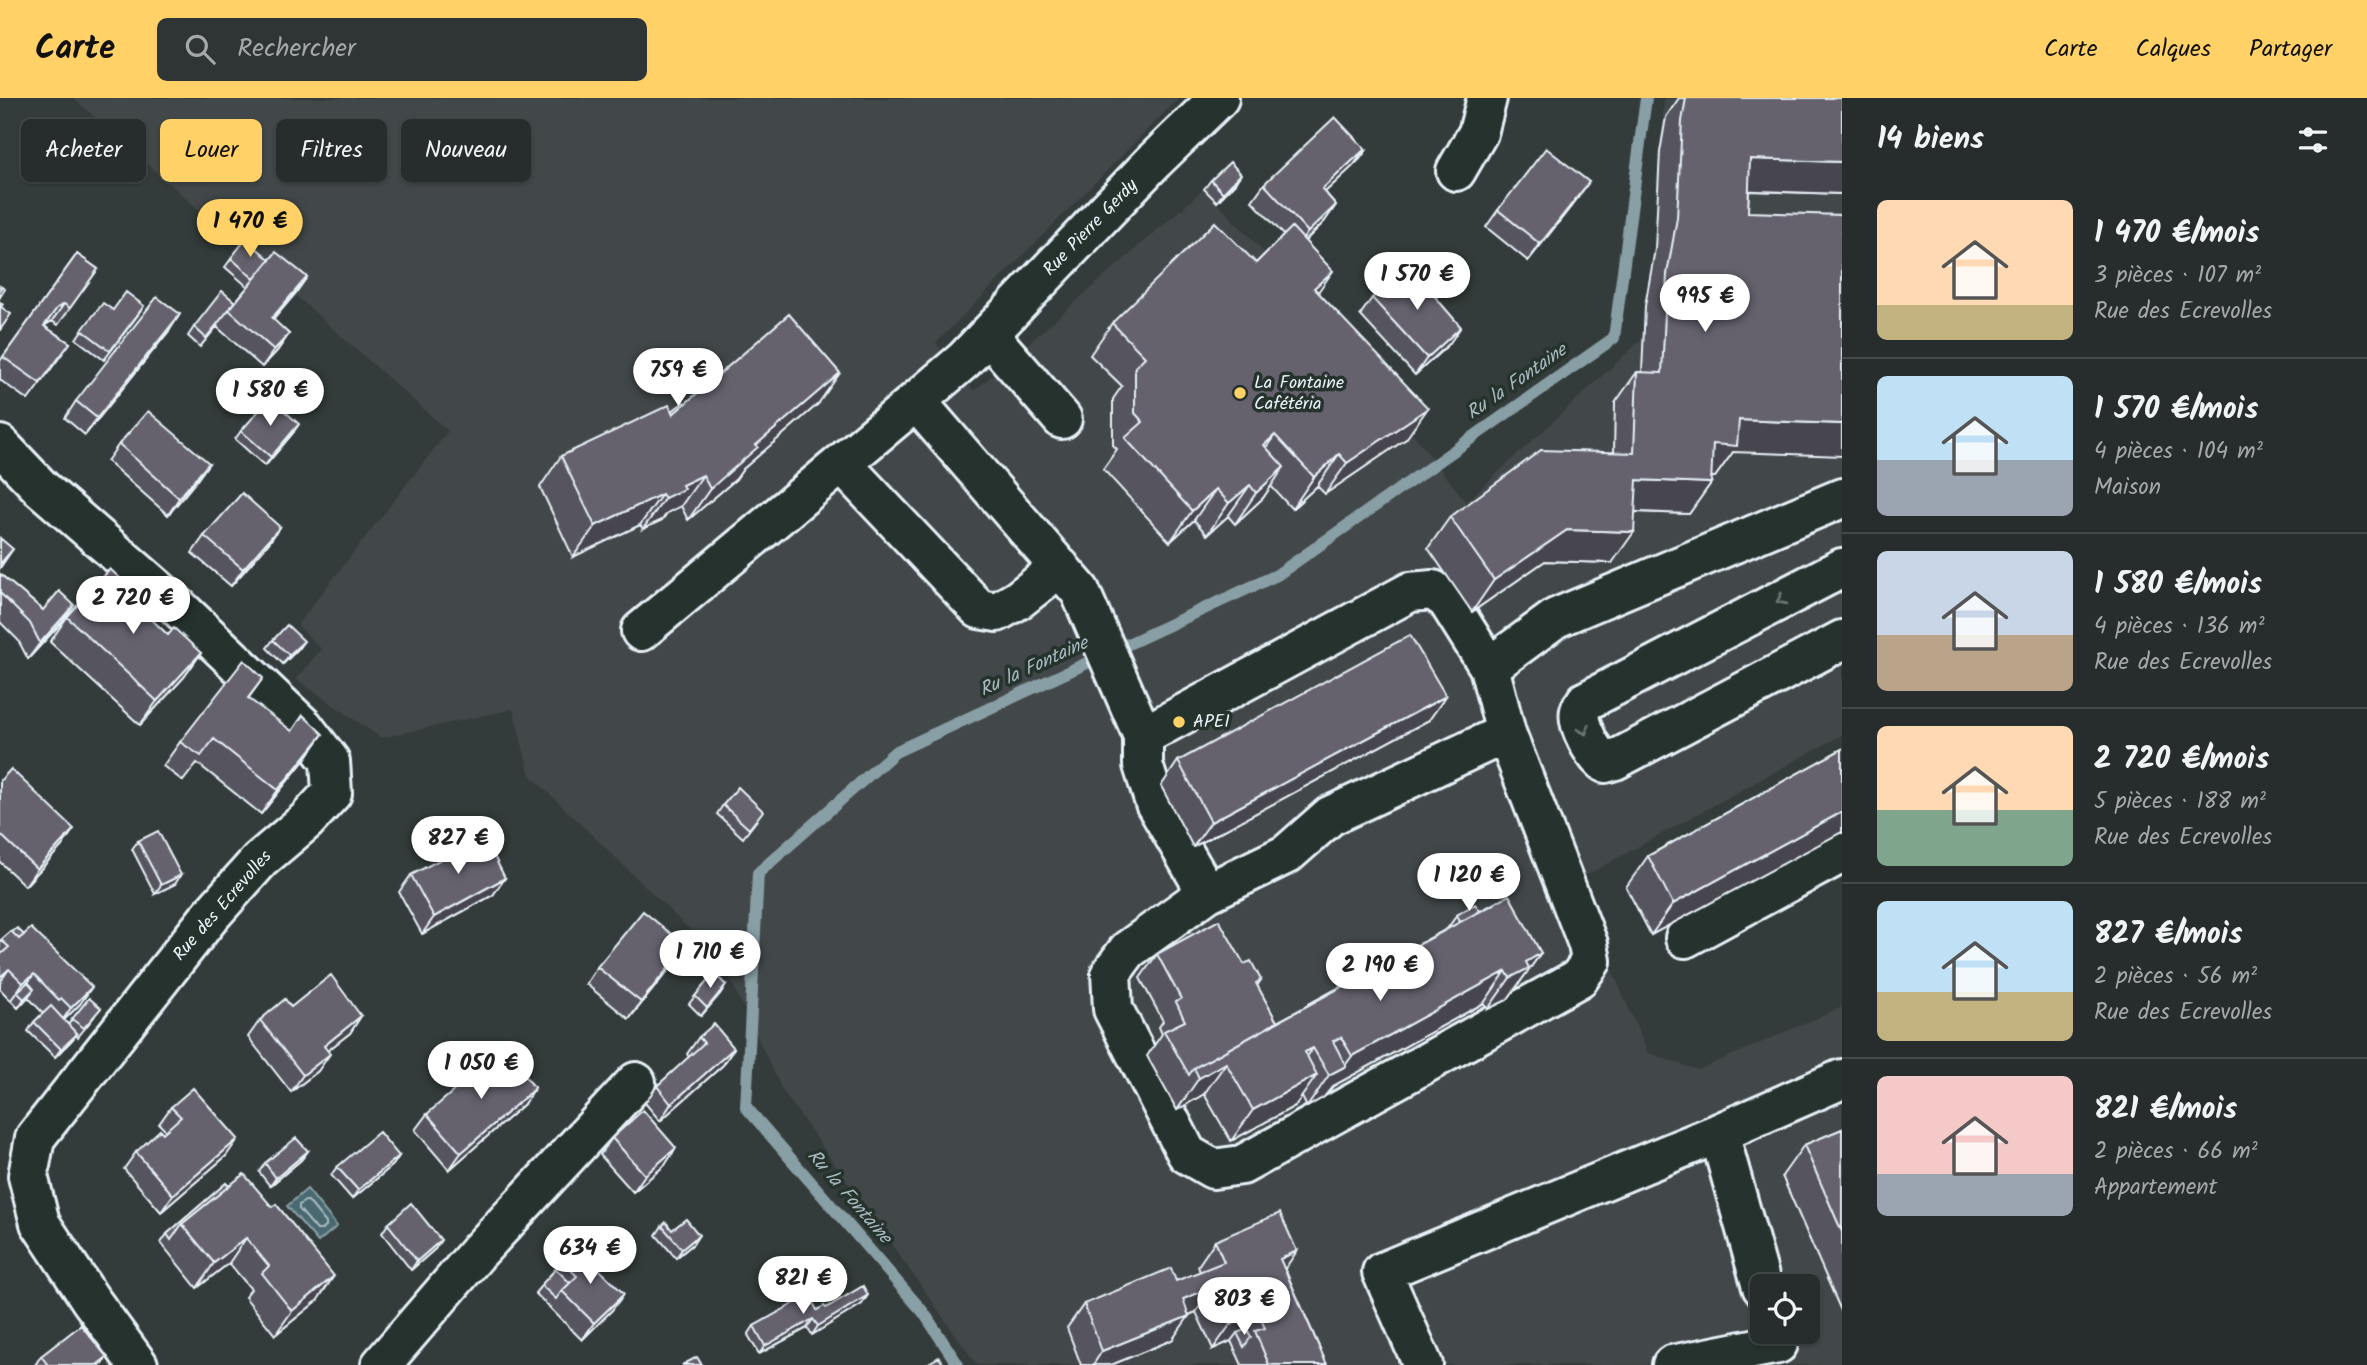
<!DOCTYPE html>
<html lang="fr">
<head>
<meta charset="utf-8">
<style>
  :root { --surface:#262d2c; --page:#2e3534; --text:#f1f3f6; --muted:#a4a8a9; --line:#424948; --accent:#ffd166 }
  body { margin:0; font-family:Kalam,sans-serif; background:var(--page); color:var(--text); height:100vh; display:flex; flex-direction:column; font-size:26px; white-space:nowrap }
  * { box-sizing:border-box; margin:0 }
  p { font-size:23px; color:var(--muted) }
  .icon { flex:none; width:38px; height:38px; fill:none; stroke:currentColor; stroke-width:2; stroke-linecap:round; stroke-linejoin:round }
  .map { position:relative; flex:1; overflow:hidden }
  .details { display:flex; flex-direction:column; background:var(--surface); width:525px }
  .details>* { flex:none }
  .hud { position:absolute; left:21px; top:21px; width:665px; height:63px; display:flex; gap:14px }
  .fabs { position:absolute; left:1750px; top:1176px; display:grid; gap:14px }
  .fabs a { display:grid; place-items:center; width:70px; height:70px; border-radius:10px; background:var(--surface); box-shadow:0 2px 5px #0004,0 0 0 2px var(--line); font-size:35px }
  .price { position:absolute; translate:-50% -60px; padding:0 16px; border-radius:24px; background:#fff; color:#222; font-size:23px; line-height:46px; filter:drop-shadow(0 2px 4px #0008) }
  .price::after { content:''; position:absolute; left:50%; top:42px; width:21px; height:16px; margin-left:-10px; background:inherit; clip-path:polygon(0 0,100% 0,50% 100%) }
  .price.on { background:var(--accent); color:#111 }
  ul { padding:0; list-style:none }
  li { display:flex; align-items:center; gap:21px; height:175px; padding:0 35px }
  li+li { border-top:2px solid var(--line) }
  li span { display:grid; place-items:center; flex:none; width:196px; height:140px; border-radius:10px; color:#555 }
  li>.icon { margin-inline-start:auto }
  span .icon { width:84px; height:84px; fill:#fffc; stroke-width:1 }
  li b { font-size:30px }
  h2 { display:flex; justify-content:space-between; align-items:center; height:84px; padding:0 35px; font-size:30px }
  .tag { padding:0 24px; border-radius:10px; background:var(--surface); box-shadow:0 2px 5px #0004,0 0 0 2px var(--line); font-size:24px; line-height:63px }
  .tag.on { background:var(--accent); color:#111 }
  header { display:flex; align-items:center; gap:42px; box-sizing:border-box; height:98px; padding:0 35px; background:var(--accent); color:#111 }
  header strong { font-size:33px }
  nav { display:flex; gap:38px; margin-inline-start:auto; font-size:24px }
  .search { width:490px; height:63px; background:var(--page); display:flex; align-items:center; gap:18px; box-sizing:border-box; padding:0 24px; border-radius:10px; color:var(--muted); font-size:26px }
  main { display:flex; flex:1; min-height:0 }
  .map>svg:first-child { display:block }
  .built { fill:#42474a; fill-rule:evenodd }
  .water { fill:#48686f; stroke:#889fa6; stroke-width:2 }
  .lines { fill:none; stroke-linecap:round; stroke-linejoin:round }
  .shore { stroke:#a8bac1; stroke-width:2 }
  .stream { stroke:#889fa6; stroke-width:12 }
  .minor-casing { stroke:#e8f1f8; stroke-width:44 }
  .minor { stroke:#26332d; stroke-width:38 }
  .wall { fill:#57545f; stroke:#e8f1f8; stroke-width:2 }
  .shaded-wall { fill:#47454d; stroke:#e8f1f8; stroke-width:2 }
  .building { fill:#65626e; stroke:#e8f1f8; stroke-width:2 }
  .oneway { stroke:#6a7674 }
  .poi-dot { fill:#ffd166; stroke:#26332d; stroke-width:2.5 }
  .labels { text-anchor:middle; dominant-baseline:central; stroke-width:7; stroke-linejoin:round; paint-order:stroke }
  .street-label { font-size:18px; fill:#e8f1f8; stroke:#26332d }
  .poi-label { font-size:18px; fill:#e8f1f8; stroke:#26332d; text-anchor:start }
  .water-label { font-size:19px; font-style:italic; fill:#a8bac1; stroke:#26332d }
</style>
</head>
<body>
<header>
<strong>Carte</strong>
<div class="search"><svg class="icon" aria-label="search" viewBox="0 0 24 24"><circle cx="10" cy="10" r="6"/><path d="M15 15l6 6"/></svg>Rechercher</div>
<nav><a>Carte</a><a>Calques</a><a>Partager</a></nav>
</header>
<main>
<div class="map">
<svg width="1842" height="1267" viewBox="0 0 1842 1267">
  <rect width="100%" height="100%" fill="#333c3a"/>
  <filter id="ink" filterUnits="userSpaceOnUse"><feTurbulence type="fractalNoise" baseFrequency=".0143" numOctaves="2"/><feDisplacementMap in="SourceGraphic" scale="14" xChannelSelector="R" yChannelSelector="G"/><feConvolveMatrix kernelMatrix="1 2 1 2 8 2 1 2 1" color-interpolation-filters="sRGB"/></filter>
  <g filter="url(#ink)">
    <path class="built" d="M73,0H1179L936,245L974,293L1204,91L1311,204L1466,404L1643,240L1645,208L1655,151L1664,0H1842V637L1574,784L1648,955L1698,972L1842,909V1267H977L782,992L721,862L530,677L513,611L381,640L296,581L321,551L297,527L448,333ZM1762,1188H1808V1234H1762Z"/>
    <path class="water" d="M307,1091L337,1128L318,1144L287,1108Z"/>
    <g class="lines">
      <path class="shore" d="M305,1103H308L326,1125V1128L321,1132H317L299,1111V1107Z"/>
      <path class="stream" d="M958,1267L924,1215L746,1009L758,775L895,654L1277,477L1614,240L1646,0"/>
      <g class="minor-casing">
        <path id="minor" d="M1219,0L1154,63L964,262L916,303L1080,493L1143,638V667L1155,705L1207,795L1128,852L1111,875L1113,911L1187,1056L1213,1071L1242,1067L1579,880L1591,863L1588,846L1506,635L1489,569L1556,520L1842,400
          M1456,73L1478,35L1487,0
          M989,237L1062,321
          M0,347L41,390L177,508L304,629L330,663L332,695L306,723L260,762L211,817L35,1040L28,1078L40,1125L90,1201L138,1267
          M842,366L979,511L997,514L1018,502L1060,469
          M1842,470L1586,603C1585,606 1580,610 1580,613C1576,626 1594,658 1605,665L1615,662L1842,542
          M641,533L916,303
          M1143,638L1410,494L1433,492L1447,502L1489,569
          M1207,795L1287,756L1330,718L1506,635
          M1685,840L1842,755
          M1762,1189L1719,1035L1842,981
          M381,1267L479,1153L636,984
          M1423,1267L1382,1174L1719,1035
          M1672,1267L1778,1246"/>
      </g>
      <use href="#minor" class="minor"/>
    </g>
    <path class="wall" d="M1679,0H1842V96L1749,93L1733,354L1715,379H1712L1711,385L1689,416L1635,414L1612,465L1545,463L1472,514L1428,450L1450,419L1614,354L1615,305L1637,274H1642L1645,208L1655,151L1660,54L1666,19Z
      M1366,53L1360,61L1325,94L1336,107L1324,124L1305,143L1318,194L1406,341L1325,396L1317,388L1292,411L1271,388L1263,400L1235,426L1228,418L1207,437L1194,422L1170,444L1103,371L1117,351L1113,347V301L1122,288L1090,257L1112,225L1256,165L1284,137L1252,103L1264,86Z
      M1211,82L1235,85L1217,104L1204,91Z
      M1577,101L1528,163L1486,129L1498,112Z
      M246,141L270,162L307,179L295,196L273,222L289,236L277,253L262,269L217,229L218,227L200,249L188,238L194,229L235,204L248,189L225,169Z
      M77,156L98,171L58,227L52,223L44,228L70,245L28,302L0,282V263Z
      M1372,200L1449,246L1415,277L1360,217Z
      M113,212L138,217L104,262L76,241L82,232Z
      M180,216L169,233L85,337L65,320L76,303Z
      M685,306H818L743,371L736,381L688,422L681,408L667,415L662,422L643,431L640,427L573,459L540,389L561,358L672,313Z
      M241,333L293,335L265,368L235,341Z
      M119,346L209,365L197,382L168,417L107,363Z
      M280,429L268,446L231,488L192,455L204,438Z
      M0,476L43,512L62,524L28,561L18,542L0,524Z
      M137,496L132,503L168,537L201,555L184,579L140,627L50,544L67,519Z
      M273,542L298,551L283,566L267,550Z
      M263,580L248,601L306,660L261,716L197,665L183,683L163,668L180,644Z
      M1446,598L1429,622L1193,749L1161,688L1178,663Z
      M1842,651L1651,837L1626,789L1648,758Z
      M0,683L62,748L25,788L0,764Z
      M723,707L757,722L743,740L717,716Z
      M138,743L175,786L155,796L132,751Z
      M411,777L505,780L493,797L422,836L399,794Z
      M1480,813L1541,855L1507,902L1488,911L1484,905L1333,988L1324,999L1307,1009L1302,999L1295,1008L1231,1043L1204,996L1177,1012L1147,958L1162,936L1159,929L1163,923L1140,880L1157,856L1244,866L1261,882L1257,888L1277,924L1303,910L1305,908L1447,831L1457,817Z
      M1,842L80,906L64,922L68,927L72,921L94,919L78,939L76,937L70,944L55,959L28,933L34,924L43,915L28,899L18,910L0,891V844Z
      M674,865L629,921L586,886L597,869Z
      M726,887L720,896L701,918L689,906L695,898Z
      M291,909L361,918L350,935L327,953L318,973L291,994L248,939L260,922Z
      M699,939L734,950L723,967L660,1023L645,1005L657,988L689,959L687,956Z
      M523,1007L449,1072L415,1032L427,1016Z
      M171,1009L226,1058L161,1114L124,1071L136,1054L166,1033L159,1026Z
      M1842,1031V1215L1782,1078L1804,1047Z
      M612,1040L665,1067L633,1094L600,1057Z
      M308,1053L301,1062L270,1088L259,1074L265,1065Z
      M399,1058L393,1067L352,1101L331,1077L337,1069Z
      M226,1085L317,1203L275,1237L245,1199L251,1191L229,1165L197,1190L161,1145L167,1136Z
      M388,1126L435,1151L411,1172L382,1135Z
      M662,1128L672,1132L693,1146L676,1160L656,1137Z
      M1215,1143L1285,1171L1327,1267H1242L1231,1243L1213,1251L1196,1214L1189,1217L1172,1242L1111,1267H1081L1067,1230L1084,1206L1176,1183L1200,1174L1198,1168Z
      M562,1163L612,1212L582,1242L535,1195Z
      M862,1206L812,1237L807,1230L759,1256L748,1237L754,1228L826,1210Z
      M41,1258L107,1259L101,1267H35Z"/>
    <path class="shaded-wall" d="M1365,51L1353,68L1310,108L1322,91Z
      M1750,61L1842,64V96L1728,92Z
      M1241,76L1235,85L1217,104L1223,95Z
      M1589,84L1577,101L1528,163L1540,146Z
      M1336,107L1324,124L1296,151L1308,134Z
      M1333,173L1311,204L1314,190Z
      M307,179L295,196L260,237L272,220Z
      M64,206L52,223L45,227L57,210Z
      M180,216L169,233L85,337L97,320Z
      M1461,229L1449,246L1415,277L1427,260Z
      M289,236L277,253L262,269L274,252Z
      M840,275L818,306L743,371L736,381L688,422L710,391L756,347Z
      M1428,310L1406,341L1325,396L1347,365Z
      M1739,322L1842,326V358L1733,354L1715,379L1691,377L1713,346Z
      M299,326L293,335L265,368L271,359Z
      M1275,337L1253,368L1264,347Z
      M1339,356L1317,388L1292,411L1314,379Z
      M209,365L197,382L168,417L179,400Z
      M1284,369L1263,400L1235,426L1256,395Z
      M703,377L681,408L667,415L662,422L643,431L665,400L682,387Z
      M1637,382L1711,385L1689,416L1615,413Z
      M1250,387L1228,418L1207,437L1229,405Z
      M1216,391L1194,422L1170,444L1192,413Z
      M662,396L640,427L573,459L595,428Z
      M280,429L268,446L231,488L243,471Z
      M1567,432L1634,434L1612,465L1545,463L1472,514L1494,482Z
      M13,451L0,470V466Z
      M74,507L62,524L28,561L40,545Z
      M304,543L298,551L283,566L289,557Z
      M201,555L184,579L140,627L157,603Z
      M1446,598L1429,622L1193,749L1211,724Z
      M323,636L306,660L261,716L278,692Z
      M1842,714V734L1651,837L1673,806Z
      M74,731L62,748L25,788L37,771Z
      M181,777L175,786L155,796L161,787Z
      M505,780L493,797L422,836L434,819Z
      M686,848L674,865L629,921L641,904Z
      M1541,855L1507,902L1488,911L1510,880L1526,864Z
      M9,871L0,884V879Z
      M1506,873L1484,905L1333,988L1324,999L1307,1009L1329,977L1344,969L1352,958Z
      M34,876L22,893L17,894L11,902L23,885Z
      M726,887L720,896L701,918L707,910Z
      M92,889L80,906L59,927L71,910Z
      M34,891L28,899L18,910L24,901Z
      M361,918L350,935L312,965L324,948Z
      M77,936L70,944L55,959L61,951Z
      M734,950L723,967L660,1023L671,1006Z
      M1313,950L1291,981L1305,954Z
      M330,956L318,973L291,994L303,977Z
      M1226,965L1204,996L1177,1012L1199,980Z
      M1317,977L1295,1008L1231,1043L1253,1012Z
      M535,990L523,1007L449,1072L461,1055Z
      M238,1041L226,1058L161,1114L173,1097Z
      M676,1050L665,1067L633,1094L645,1077Z
      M308,1053L301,1062L270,1088L276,1080Z
      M399,1058L393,1067L352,1101L358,1092Z
      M699,1137L693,1146L676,1160L682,1151Z
      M246,1140L229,1165L197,1190L214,1165Z
      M441,1142L435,1151L411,1172L417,1163Z
      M1297,1153L1280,1178V1161Z
      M334,1178L317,1203L275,1237L292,1213Z
      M1213,1189L1196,1214L1166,1226L1183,1201Z
      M624,1196L612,1212L582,1242L594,1225Z
      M868,1197L862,1206L812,1237L818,1228Z
      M1258,1215L1241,1239L1237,1235L1231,1243L1213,1251L1230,1227Z
      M1189,1218L1172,1242L1111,1267H1093L1102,1253Z
      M813,1221L807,1230L759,1256L765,1248Z"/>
    <path class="building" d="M1686,0H1842V64L1750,61L1748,114L1842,117V326L1739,322L1737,348L1713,346L1711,385L1637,382L1634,434L1567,432L1494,482L1450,419L1541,352L1634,355L1637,274L1662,275L1667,176L1677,120L1682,23Z
      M1335,19L1365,51L1322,91L1336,107L1308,134L1264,86Z
      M1546,50L1589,84L1540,146L1498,112Z
      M1230,64L1241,76L1223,95L1211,82Z
      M1215,124L1256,165L1292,129L1333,173L1314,190L1428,310L1347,365L1339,356L1314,379L1275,337L1264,347L1284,369L1256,395L1250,387L1229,405L1216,391L1192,413L1125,340L1143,324L1135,315V269L1145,259L1112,225Z
      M246,141L270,162L254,181L231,160Z
      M276,154L307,179L272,220L289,236L274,252L229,212Z
      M77,156L98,171L70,210L64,206L57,210L44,228L70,245L40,285L3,259Z
      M1408,167L1461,229L1427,260L1372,200Z
      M0,188L5,191L0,199Z
      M222,193L235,204L206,240L194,229Z
      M126,194L144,208L110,253L82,232L103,205L113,212Z
      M157,199L180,216L97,320L76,303Z
      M0,204L3,206L1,209L11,216L0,232Z
      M789,216L840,275L756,347L758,349L710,391L703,377L682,387L684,391L665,400L662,396L595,428L561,358L669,307L673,316Z
      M270,300L299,326L271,359L241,333Z
      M684,304L685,306L673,316L672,313Z
      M148,313L209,365L179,400L119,346Z
      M242,395L280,429L243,471L204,438Z
      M0,440L13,451L0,466Z
      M110,471L137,496L131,502L168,537L174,530L201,555L157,603L67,519Z
      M0,476L43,512L59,493L74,507L40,545L30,525L0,495Z
      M287,527L304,543L289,557L273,542Z
      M1410,537L1446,598L1211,724L1178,663Z
      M244,562L263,580L248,600L292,633L303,617L323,636L278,692L214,641L201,658L180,644Z
      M1842,651V714L1673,806L1648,758Z
      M11,671L74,731L37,771L0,736V683Z
      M738,689L763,713L749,731L723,707Z
      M158,733L181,777L161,787L138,743Z
      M484,738L505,780L434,819L411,777Z
      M1509,797L1541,855L1526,864L1529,870L1510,880L1506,873L1352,958L1341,939L1333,943L1346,968L1329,977L1313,950L1305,954L1317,977L1253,1012L1226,965L1199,980L1194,970Z
      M1496,805L1460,824L1457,817L1475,806L1480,813Z
      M643,813L686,848L641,904L597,869Z
      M1219,822L1244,866L1251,863L1261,882L1256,885L1277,924L1194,970L1189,977L1164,933L1185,923L1176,904L1181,901L1157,856Z
      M17,830L24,837L19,841L12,834Z
      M31,830L92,889L71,910L61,900L59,902L57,900L34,876L23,885L9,871L0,879V857L9,849L1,842L11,833L19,841Z
      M1449,830L1305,909V908Z
      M714,875L726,887L707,910L695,898Z
      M331,877L361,918L324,948L330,956L303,977L260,922L285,901L291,909Z
      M28,884L34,891L24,901L17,894Z
      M89,900L101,910L84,930L72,921Z
      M51,908L77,936L61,951L34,924Z
      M714,926L734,950L671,1006L657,988L704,945L699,939Z
      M502,951L535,990L461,1055L427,1016Z
      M193,990L238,1041L173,1097L136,1054L160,1032L163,1035L181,1019L171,1009Z
      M643,1012L676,1050L645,1077L612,1040Z
      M1842,1031V1134L1804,1047Z
      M379,1034L399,1058L358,1092L337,1069Z
      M296,1040L308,1053L276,1080L265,1065Z
      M244,1076L272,1109L276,1106L334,1178L292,1213L262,1175L269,1168L246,1140L214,1165L182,1126Z
      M226,1085L229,1088L182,1126L171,1142L167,1136Z
      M411,1105L441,1142L417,1163L388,1126Z
      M1280,1115L1297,1153L1280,1161L1327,1267H1269L1255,1233L1265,1230L1258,1215L1230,1227L1213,1189L1183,1201L1189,1218L1102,1253L1084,1206L1171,1170L1176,1183L1224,1164L1215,1143Z
      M686,1121L699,1137L682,1151L662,1128L666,1124L672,1132Z
      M576,1148L624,1196L594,1225L562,1193L577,1178L562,1163Z
      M556,1171L570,1185L562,1193L556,1201L541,1187Z
      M863,1188L868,1197L831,1220L818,1228L813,1221L765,1248L754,1228L809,1197L817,1212L824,1208L826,1210Z
      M81,1227L107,1259L98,1266L99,1267H48L41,1258Z
      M1247,1231L1251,1239L1244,1249L1237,1235Z
      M697,1259L702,1267H682Z
      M939,1259L944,1267H925Z"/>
    <defs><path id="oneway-chevron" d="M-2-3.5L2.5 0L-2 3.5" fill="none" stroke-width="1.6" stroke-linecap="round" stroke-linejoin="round" transform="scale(1.75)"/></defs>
    <g class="oneway">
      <use href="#oneway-chevron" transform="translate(1781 502) rotate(153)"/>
      <use href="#oneway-chevron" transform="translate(1584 632) rotate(67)"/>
    </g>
  </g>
  <g class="poi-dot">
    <circle cx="1240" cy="295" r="7"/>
    <circle cx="1179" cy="624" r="7"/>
  </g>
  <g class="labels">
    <g class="street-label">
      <text transform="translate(1091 130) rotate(-46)">Rue Pierre Gerdy</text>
      <text transform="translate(223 808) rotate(-49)">Rue des Ecrevolles</text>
    </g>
    <g class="poi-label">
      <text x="1254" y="285">La Fontaine<tspan x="1254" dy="21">Cafétéria</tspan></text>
      <text x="1193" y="624">APEI</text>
    </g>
    <g class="water-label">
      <text transform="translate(1517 284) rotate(-35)">Ru la Fontaine</text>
      <text transform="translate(1034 569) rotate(-25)">Ru la Fontaine</text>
      <text transform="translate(849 1099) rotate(49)">Ru la Fontaine</text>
    </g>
  </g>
</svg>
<div class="fabs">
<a><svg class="icon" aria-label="locate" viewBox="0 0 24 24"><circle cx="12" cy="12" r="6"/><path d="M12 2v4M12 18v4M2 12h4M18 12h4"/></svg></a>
</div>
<b class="price on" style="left:250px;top:161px">1 470 €</b>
<b class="price" style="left:1417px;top:214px">1 570 €</b>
<b class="price" style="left:1705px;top:236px">995 €</b>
<b class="price" style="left:678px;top:310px">759 €</b>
<b class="price" style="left:270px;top:330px">1 580 €</b>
<b class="price" style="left:133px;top:538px">2 720 €</b>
<b class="price" style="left:458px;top:778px">827 €</b>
<b class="price" style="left:1469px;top:815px">1 120 €</b>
<b class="price" style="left:710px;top:892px">1 710 €</b>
<b class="price" style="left:1380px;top:905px">2 190 €</b>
<b class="price" style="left:481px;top:1003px">1 050 €</b>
<b class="price" style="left:590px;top:1188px">634 €</b>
<b class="price" style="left:803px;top:1218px">821 €</b>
<b class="price" style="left:1244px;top:1239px">803 €</b>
<div class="hud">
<a class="tag">Acheter</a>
<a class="tag on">Louer</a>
<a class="tag">Filtres</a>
<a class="tag">Nouveau</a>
</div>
</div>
<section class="details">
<h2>14 biens<svg class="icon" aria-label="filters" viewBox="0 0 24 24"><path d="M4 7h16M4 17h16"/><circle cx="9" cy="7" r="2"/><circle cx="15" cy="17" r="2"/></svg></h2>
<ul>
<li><span style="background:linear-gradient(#ffd9b3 75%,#c2b280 0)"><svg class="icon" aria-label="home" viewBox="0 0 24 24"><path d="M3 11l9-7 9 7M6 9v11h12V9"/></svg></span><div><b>1 470 €/mois</b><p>3 pièces · 107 m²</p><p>Rue des Ecrevolles</p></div></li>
<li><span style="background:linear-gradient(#bfe0f5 60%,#9aa5b1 0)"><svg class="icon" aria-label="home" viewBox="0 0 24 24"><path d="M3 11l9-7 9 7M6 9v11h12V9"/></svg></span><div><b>1 570 €/mois</b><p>4 pièces · 104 m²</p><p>Maison</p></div></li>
<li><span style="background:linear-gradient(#c9d6e8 60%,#b9a48a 0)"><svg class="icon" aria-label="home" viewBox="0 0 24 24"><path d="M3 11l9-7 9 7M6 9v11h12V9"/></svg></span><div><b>1 580 €/mois</b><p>4 pièces · 136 m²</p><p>Rue des Ecrevolles</p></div></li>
<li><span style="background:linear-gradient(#ffd9b3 60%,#7fa58c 0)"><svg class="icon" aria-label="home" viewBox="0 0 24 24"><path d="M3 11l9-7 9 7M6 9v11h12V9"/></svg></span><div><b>2 720 €/mois</b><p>5 pièces · 188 m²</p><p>Rue des Ecrevolles</p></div></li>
<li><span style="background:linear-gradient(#bfe0f5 65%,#c2b280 0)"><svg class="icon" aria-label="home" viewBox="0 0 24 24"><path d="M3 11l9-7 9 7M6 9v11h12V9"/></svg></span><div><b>827 €/mois</b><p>2 pièces · 56 m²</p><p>Rue des Ecrevolles</p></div></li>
<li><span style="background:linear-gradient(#f6c9c9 70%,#9aa5b1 0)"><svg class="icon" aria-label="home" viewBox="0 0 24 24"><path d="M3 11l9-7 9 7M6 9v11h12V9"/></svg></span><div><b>821 €/mois</b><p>2 pièces · 66 m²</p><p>Appartement</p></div></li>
</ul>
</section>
</main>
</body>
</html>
